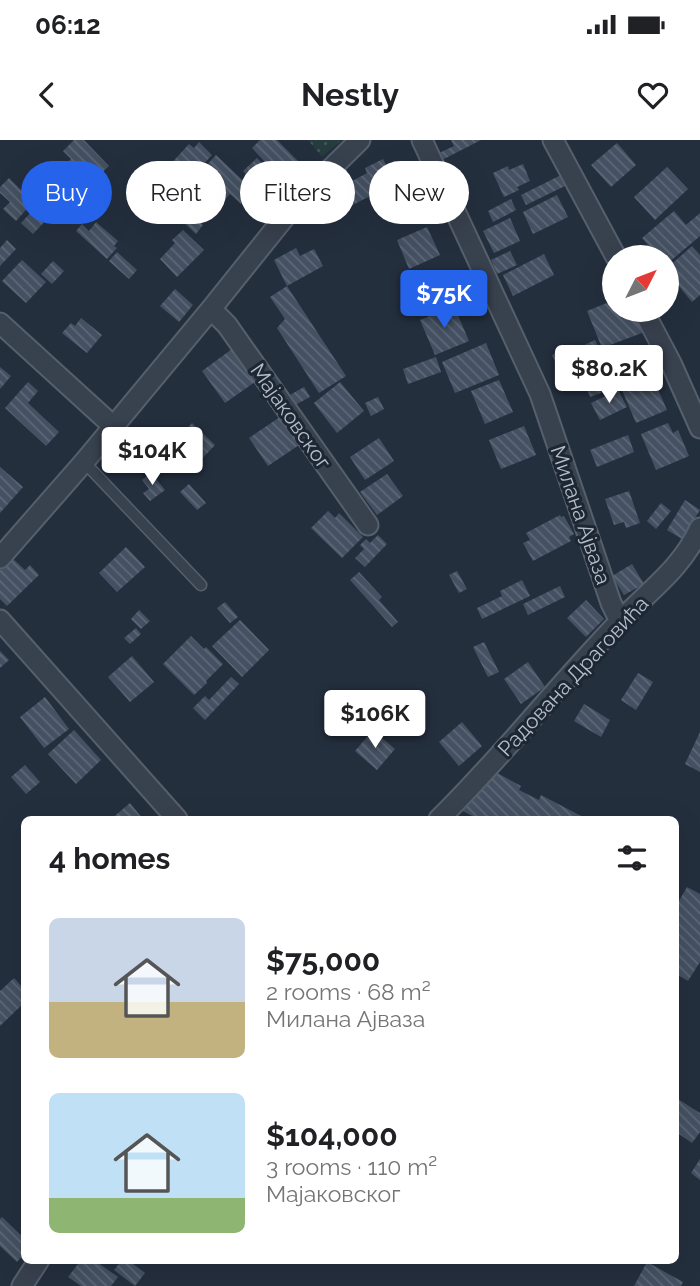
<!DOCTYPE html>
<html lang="en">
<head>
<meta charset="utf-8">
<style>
  :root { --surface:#fff; --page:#f6f6f6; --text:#202124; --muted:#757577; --accent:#2563eb }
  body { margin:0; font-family:Raleway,sans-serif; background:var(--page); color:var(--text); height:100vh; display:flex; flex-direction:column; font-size:26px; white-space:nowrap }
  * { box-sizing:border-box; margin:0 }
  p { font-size:23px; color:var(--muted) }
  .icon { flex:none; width:38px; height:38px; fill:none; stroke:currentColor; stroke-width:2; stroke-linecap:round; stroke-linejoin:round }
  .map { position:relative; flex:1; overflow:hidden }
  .drawer { position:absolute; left:21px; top:676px; width:658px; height:448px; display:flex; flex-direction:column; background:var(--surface); border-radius:10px; box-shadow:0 7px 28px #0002 }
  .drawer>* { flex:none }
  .banner { position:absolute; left:21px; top:21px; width:658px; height:63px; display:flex; gap:14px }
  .needle { width:46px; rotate:48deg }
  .buttons { position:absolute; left:602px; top:105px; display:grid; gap:14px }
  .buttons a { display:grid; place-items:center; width:77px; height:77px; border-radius:50%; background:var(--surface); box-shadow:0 7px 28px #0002; font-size:35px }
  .price { position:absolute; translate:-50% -60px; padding:0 16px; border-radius:7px; background:#fff; color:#222; font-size:23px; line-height:46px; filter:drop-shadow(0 2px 4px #0008) }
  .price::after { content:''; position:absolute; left:50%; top:42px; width:21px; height:16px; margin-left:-10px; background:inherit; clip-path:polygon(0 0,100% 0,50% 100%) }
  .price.active { background:var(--accent); color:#fff }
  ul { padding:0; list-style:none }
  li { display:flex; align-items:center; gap:21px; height:175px; padding:0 28px }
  li span { display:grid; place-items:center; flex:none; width:196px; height:140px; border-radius:10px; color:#555 }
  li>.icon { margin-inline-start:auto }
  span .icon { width:84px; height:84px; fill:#fffc; stroke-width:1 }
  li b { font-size:30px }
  h2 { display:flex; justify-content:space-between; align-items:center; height:84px; padding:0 28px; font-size:30px }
  .chip { padding:0 24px; border-radius:32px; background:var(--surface); box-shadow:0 7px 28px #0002; font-size:24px; line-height:63px }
  .chip.active { background:var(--accent); color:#fff }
  .status { display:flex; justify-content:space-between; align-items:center; height:49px; padding:0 35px; background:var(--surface); direction:ltr }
  .status svg { height:19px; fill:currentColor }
  header { display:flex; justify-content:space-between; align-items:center; height:91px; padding:0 28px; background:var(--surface); font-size:32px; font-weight:700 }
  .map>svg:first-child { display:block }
  .grass { fill:url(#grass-dots) }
  .building { fill:url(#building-back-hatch) }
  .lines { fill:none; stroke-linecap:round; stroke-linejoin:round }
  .service-casing { stroke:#565f6c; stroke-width:13 }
  .minor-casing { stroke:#565f6c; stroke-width:23 }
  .service { stroke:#38414e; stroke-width:10 }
  .minor { stroke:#38414e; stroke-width:19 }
  .labels { text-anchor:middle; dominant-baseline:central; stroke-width:6; stroke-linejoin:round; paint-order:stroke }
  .street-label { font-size:21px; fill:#b4bcc9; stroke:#1d2633 }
</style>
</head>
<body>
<div class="status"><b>06:12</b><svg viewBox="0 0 49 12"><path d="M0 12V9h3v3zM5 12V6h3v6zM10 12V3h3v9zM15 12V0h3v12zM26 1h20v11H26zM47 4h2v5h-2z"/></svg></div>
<header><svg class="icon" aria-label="back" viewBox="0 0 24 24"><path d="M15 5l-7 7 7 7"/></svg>Nestly<svg class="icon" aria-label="heart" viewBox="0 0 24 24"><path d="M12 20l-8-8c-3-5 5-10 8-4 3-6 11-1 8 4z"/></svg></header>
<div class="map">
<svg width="700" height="1146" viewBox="0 0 700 1146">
  <defs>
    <pattern id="grass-dots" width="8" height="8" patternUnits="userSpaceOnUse" patternTransform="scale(1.75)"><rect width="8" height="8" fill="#263c3f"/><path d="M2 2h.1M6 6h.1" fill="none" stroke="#435659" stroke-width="1.8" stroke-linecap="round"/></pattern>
    <pattern id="building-back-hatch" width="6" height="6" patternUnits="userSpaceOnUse" patternTransform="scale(1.75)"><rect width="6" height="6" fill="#455162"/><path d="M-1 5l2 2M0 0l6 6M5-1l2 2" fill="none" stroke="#5d6877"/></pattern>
  </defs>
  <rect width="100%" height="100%" fill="#242f3e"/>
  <path class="grass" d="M308,0H342L322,17Z"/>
  <path class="building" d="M74,0H84L109,26L91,43L69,21L71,19L63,11Z
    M260,0H277L300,23L283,41L252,8Z
    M451,0H481L442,20L439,13L454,6Z
    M199,2L212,15L184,45L166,29L189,4L194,8Z
    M617,3L636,25L611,47L591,25Z
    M216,15L254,51L241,64L230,54L226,58L208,42L214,36L204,28Z
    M257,18L282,43L268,56L243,31Z
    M383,19L393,38L378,46L380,51L333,75L327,62L337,57L334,51L367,33L365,28Z
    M523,24L530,41L517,47L519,50L504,57L493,33L508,26L509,30Z
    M667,27L688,49L655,80L634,57Z
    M159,35L185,59L174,72L147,48Z
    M561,35L567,45L526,65L521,55Z
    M9,38L33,62L16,81L3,69L10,62L0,53V47Z
    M557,55L568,77L533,94L523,72Z
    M511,59L516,70L493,82L488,71Z
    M39,64L51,75L33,94L21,83Z
    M674,71L686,85L700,73V96L667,124V117H659L642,98Z
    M190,73L203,85L196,94L182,81Z
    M510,78L520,101L494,113L483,91Z
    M96,82L118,101L114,106L117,108L107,119L76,91L82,84L89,91Z
    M427,87L440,115L409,129L397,100Z
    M183,90L204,110L177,137L160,119L175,103L172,100Z
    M7,100L16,109L0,126V108Z
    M692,106L700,115V155L692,162L667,132V128Z
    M296,108L300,116L314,109L323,126L287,146L346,236L319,253L277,188L285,179L270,157L287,146L274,120Z
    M510,111L517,125L497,134L491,120Z
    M117,112L137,130L129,139L109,121Z
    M544,114L554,135L513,156L503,135Z
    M22,120L46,142L26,163L2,141Z
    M53,121L64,131L52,144L41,134Z
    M175,149L193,165L179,182L160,166Z
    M614,160V170H633L642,193L602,208L587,171Z
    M454,166L469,201L435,215L420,180Z
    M81,178L102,195L87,213L62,193L71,183L75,186Z
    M595,200L598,206L557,226L552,215L559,211L561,216Z
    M486,203L499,235L455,253L442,222Z
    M635,205L647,235L613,249L600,220Z
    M232,209L255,242L225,263L202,231Z
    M436,217L441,232L408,244L403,229Z
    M0,227L11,236L0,249Z
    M600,233L606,251L590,257L583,239Z
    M499,240L513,272L485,284L471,251Z
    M645,240L648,248L656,245L667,270L636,283L622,250Z
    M28,242L38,251L28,263L59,292L46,306L5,268Z
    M340,242L364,271L337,293L314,263Z
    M304,247L310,257L295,265L290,255Z
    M618,250L627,267L600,280L591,263Z
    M378,257L384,269L371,276L365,263Z
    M280,277L299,305L268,326L249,298Z
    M192,283L215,305L196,325L173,303Z
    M668,283L673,293L678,290L689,316L656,330L641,294Z
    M524,286L536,315L501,329L489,300Z
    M628,295L634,312L597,327L590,310Z
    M379,298L394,321L365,340L350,317Z
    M0,327L23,347L0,373Z
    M151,333L165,350L150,361L143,353L149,349L142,340Z
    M387,334L403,356L377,375L360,352Z
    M189,344L206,363L197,370L180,352Z
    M629,351L640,383L626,388L624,382L614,385L605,359Z
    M685,360L700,370L682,399L667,390Z
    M661,363L671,371L656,389L647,381Z
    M328,371L335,378L339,373L363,397L342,418L311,388Z
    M560,375L561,377L564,376L574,394L569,397L571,401L533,421L523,403L530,400L526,393Z
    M378,395L387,404L365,427L355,418L364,409L360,405L366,399L370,403Z
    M126,407L145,427L117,452L99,433Z
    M12,418L25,430L30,425L39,435L7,466L0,459V430Z
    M632,424L644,444L624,455L612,436Z
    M457,431L467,449L459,453L449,435Z
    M359,432L382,457L379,460L398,482L392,487L350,440Z
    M522,440L530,456L482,479L477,468L502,456L500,451Z
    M560,446L565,457L528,475L523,464Z
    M586,460L604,479L586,497L567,478Z
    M225,462L238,477L230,483L217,468Z
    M139,470L150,481L141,489L131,479Z
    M240,480L269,510L242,537L212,506Z
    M136,488L141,494L130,504L124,498Z
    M191,496L204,509L206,507L223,524L206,541L207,543L194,555L163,524Z
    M484,502L499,532L488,537L473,507Z
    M0,511L9,520L0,528Z
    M132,516L154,542L130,562L108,537Z
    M528,522L545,547L521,564L504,539Z
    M638,533L653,542L636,570L621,560Z
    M231,537L239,544L205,580L193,568L205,556L209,560Z
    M45,557L69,589L44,608L20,577Z
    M584,564L610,580L601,597L574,581Z
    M462,582L482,606L459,626L439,602Z
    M74,590L101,620L76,644L48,614Z
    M373,590L395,609L377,630L355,611Z
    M700,592V632L685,624Z
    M25,625L40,642L26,654L11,637Z
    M497,633L521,646L519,650L539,660L541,655L587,679H478L459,669Z
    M130,663L143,679H111Z
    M687,747L700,754V822L688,841L676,834V766Z
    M14,838L24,849V863L0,886V851Z
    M678,959L700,973V992L692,1003L676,992V963Z
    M700,1019V1040L691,1033Z
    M2,1077L24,1098V1114L17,1122L0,1106V1079Z
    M81,1120H94L118,1137L111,1146H81L68,1137Z
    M122,1120H128L145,1133L135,1146L114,1130Z
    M647,1122L683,1142L681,1146H634Z"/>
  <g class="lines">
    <g class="service-casing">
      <path id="service" d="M84,322L201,445"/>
    </g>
    <g class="minor-casing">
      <path id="minor" d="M422,0L540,254L611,463L620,481
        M553,0L616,117
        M211,169L227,185L368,385
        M643,170L671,223L700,288
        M0,183L113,286
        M0,418L84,322L211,169L296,63L360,0
        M0,480L177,679
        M439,679C503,616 558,545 620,481C651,449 681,429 700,388
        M22,1146L39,1120"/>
    </g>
    <use href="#service" class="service"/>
    <use href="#minor" class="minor"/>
  </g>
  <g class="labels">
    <g class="street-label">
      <text transform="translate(291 276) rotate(55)">Мајаковског</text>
      <text transform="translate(581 375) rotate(71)">Милана Ајваза</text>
      <text transform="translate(573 536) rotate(-47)">Радована Драговића</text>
    </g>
  </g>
</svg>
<div class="buttons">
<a><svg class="needle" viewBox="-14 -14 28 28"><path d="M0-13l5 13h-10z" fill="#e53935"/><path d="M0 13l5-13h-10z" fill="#757577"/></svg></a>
</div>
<b class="price active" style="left:444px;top:190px">$75K</b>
<b class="price" style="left:609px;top:265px">$80.2K</b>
<b class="price" style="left:152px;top:347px">$104K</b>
<b class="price" style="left:375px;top:610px">$106K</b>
<div class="banner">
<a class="chip active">Buy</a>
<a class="chip">Rent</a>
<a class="chip">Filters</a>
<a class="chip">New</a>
</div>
<section class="drawer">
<h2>4 homes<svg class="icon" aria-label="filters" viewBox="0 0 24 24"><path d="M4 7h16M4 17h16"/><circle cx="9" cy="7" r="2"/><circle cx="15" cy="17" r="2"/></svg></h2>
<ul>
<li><span style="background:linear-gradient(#c9d6e8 60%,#c2b280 0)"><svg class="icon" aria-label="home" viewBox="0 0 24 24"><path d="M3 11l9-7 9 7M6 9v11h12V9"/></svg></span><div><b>$75,000</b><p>2 rooms · 68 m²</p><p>Милана Ајваза</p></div></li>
<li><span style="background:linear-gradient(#bfe0f5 75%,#8fb573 0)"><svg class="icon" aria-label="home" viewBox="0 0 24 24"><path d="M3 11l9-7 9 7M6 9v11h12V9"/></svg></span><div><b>$104,000</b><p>3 rooms · 110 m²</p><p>Мајаковског</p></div></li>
</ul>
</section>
</div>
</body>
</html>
